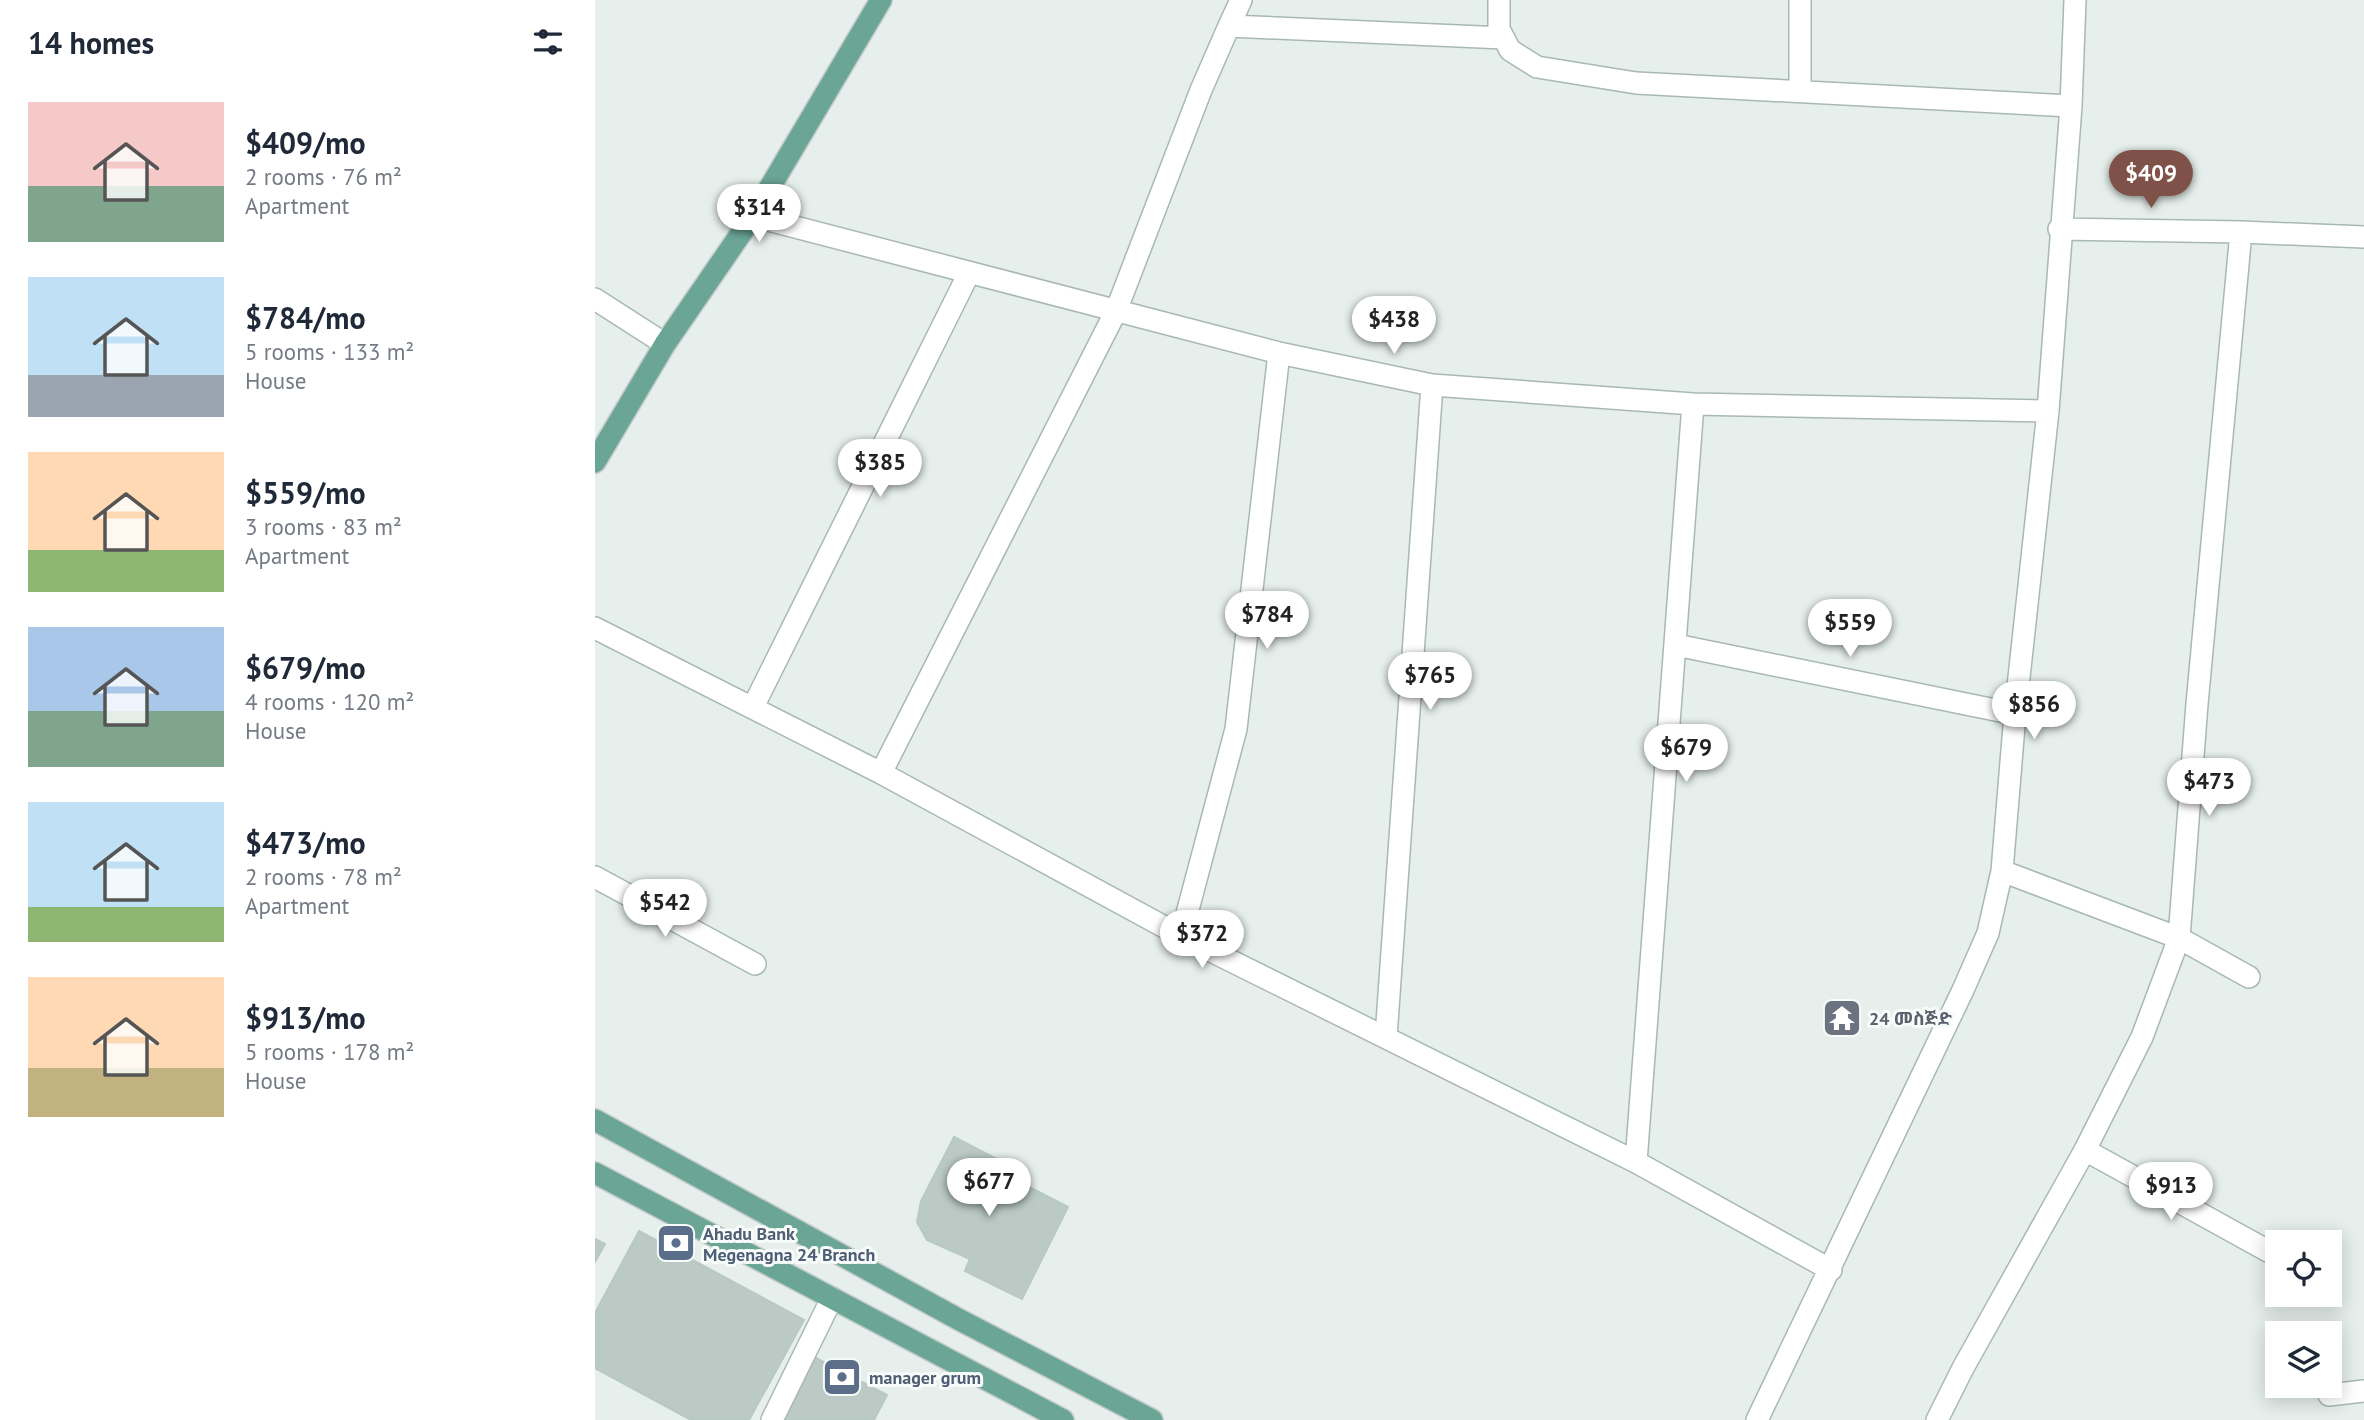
<!DOCTYPE html>
<html lang="en">
<head>
<meta charset="utf-8">
<style>
  :root { --surface:#fff; --page:#f6f6f7; --text:#1f2937; --muted:#747a83; --accent:#7f5249 }
  body { margin:0; font-family:"PT Sans","Noto Sans Ethiopic",sans-serif; background:var(--page); color:var(--text); height:100vh; display:flex; flex-direction:column; font-size:26px; white-space:nowrap }
  * { box-sizing:border-box; margin:0 }
  p { font-size:23px; color:var(--muted) }
  .icon { flex:none; width:38px; height:38px; fill:none; stroke:currentColor; stroke-width:2; stroke-linecap:round; stroke-linejoin:round }
  .map { position:relative; flex:1; overflow:hidden }
  .details { display:flex; flex-direction:column; background:var(--surface); width:595px }
  .details>* { flex:none }
  .buttons { position:absolute; left:1670px; top:1230px; display:grid; gap:14px }
  .buttons a { display:grid; place-items:center; width:77px; height:77px; border-radius:0px; background:var(--surface); box-shadow:0 4px 18px #0003; font-size:35px }
  .price { position:absolute; translate:-50% -60px; padding:0 16px; border-radius:24px; background:#fff; color:#222; font-size:23px; line-height:46px; filter:drop-shadow(0 2px 4px #0008) }
  .price::after { content:''; position:absolute; left:50%; top:42px; width:21px; height:16px; margin-left:-10px; background:inherit; clip-path:polygon(0 0,100% 0,50% 100%) }
  .price.on { background:var(--accent); color:#fff }
  ul { padding:0; list-style:none }
  li { display:flex; align-items:center; gap:21px; height:175px; padding:0 28px }
  li span { display:grid; place-items:center; flex:none; width:196px; height:140px; border-radius:0px; color:#555 }
  li>.icon { margin-inline-start:auto }
  span .icon { width:84px; height:84px; fill:#fffc; stroke-width:1 }
  li b { font-size:30px }
  h2 { display:flex; justify-content:space-between; align-items:center; height:84px; padding:0 28px; font-size:30px }
  main { display:flex; flex:1; min-height:0 }
  .map>svg:first-child { display:block }
  .building { fill:#bbcac4; stroke:#b8c9c2; stroke-width:2 }
  .lines { fill:none; stroke-linecap:round; stroke-linejoin:round }
  .minor-casing { stroke:#a8b8b2; stroke-width:24 }
  .major-casing { stroke:#c2cac8; stroke-width:24 }
  .minor { stroke:#fff; stroke-width:21 }
  .major { stroke:#6aa596; stroke-width:21 }
  .labels { text-anchor:middle; dominant-baseline:central; stroke-width:6; stroke-linejoin:round; paint-order:stroke }
  .worship-label { font-size:18px; font-weight:bold; fill:#5b616d; stroke:#f7fbf9; text-anchor:start }
  .service-label { font-size:18px; font-weight:bold; fill:#4e5e75; stroke:#f7fbf9; text-anchor:start }
</style>
</head>
<body>
<main>
<section class="details">
<h2>14 homes<svg class="icon" aria-label="filters" viewBox="0 0 24 24"><path d="M4 7h16M4 17h16"/><circle cx="9" cy="7" r="2"/><circle cx="15" cy="17" r="2"/></svg></h2>
<ul>
<li><span style="background:linear-gradient(#f6c9c9 60%,#7fa58c 0)"><svg class="icon" aria-label="home" viewBox="0 0 24 24"><path d="M3 11l9-7 9 7M6 9v11h12V9"/></svg></span><div><b>$409/mo</b><p>2 rooms · 76 m²</p><p>Apartment</p></div></li>
<li><span style="background:linear-gradient(#bfe0f5 70%,#9aa5b1 0)"><svg class="icon" aria-label="home" viewBox="0 0 24 24"><path d="M3 11l9-7 9 7M6 9v11h12V9"/></svg></span><div><b>$784/mo</b><p>5 rooms · 133 m²</p><p>House</p></div></li>
<li><span style="background:linear-gradient(#ffd9b3 70%,#8fb573 0)"><svg class="icon" aria-label="home" viewBox="0 0 24 24"><path d="M3 11l9-7 9 7M6 9v11h12V9"/></svg></span><div><b>$559/mo</b><p>3 rooms · 83 m²</p><p>Apartment</p></div></li>
<li><span style="background:linear-gradient(#a9c7e8 60%,#7fa58c 0)"><svg class="icon" aria-label="home" viewBox="0 0 24 24"><path d="M3 11l9-7 9 7M6 9v11h12V9"/></svg></span><div><b>$679/mo</b><p>4 rooms · 120 m²</p><p>House</p></div></li>
<li><span style="background:linear-gradient(#bfe0f5 75%,#8fb573 0)"><svg class="icon" aria-label="home" viewBox="0 0 24 24"><path d="M3 11l9-7 9 7M6 9v11h12V9"/></svg></span><div><b>$473/mo</b><p>2 rooms · 78 m²</p><p>Apartment</p></div></li>
<li><span style="background:linear-gradient(#ffd9b3 65%,#c2b280 0)"><svg class="icon" aria-label="home" viewBox="0 0 24 24"><path d="M3 11l9-7 9 7M6 9v11h12V9"/></svg></span><div><b>$913/mo</b><p>5 rooms · 178 m²</p><p>House</p></div></li>
</ul>
</section>
<div class="map">
<svg width="1769" height="1420" viewBox="0 0 1769 1420">
  <rect width="100%" height="100%" fill="#e6efeb"/>
  <path class="building" d="M359,1137L417,1167L413,1176L473,1207L427,1299L370,1271L375,1259L332,1240L322,1222L326,1201Z
    M44,1231L209,1320L154,1420H96L0,1368V1313Z
    M0,1239L10,1244L0,1262Z
    M215,1355L292,1395L279,1420H181Z"/>
  <g class="lines">
    <g class="minor-casing">
      <path id="minor" d="M904,0V29L915,50L942,67L1041,83L1476,106
        M1205,0V91
        M634,26L646,0
        M158,216L684,353L837,385L1098,404L1453,411
        M1464,229L1646,232
        M0,299L70,344
        M0,628L286,773L586,936L1041,1162L1236,1270
        M1081,645L1420,714
        M158,707L374,273
        M286,773L521,311L606,90L634,26L909,38
        M1407,871L1584,938L1654,977
        M0,877L160,964
        M586,936L641,729L684,353
        M791,1037L837,385
        M1490,1150L1682,1256
        M1041,1162L1098,404
        M1734,1395L1769,1391
        M177,1420L237,1298
        M1162,1420L1368,990L1393,933L1407,871L1420,714L1453,411L1476,106L1480,0
        M1342,1420L1368,1368L1490,1150L1547,1037L1584,938L1602,704L1646,232L1769,237"/>
    </g>
    <g class="major-casing">
      <path id="major" d="M0,462L70,344L158,216L286,0
        M0,1120L363,1319L557,1420
        M0,1173L468,1420"/>
    </g>
    <use href="#minor" class="minor"/>
    <use href="#major" class="major"/>
  </g>
  <defs>
    <g id="temple-square" transform="scale(2.0125)"><rect x="-9" y="-9" width="18" height="18" rx="4" fill="#6b7280" stroke="#f7fbf9"/><path d="M0-6L5-2H3V0L6.5 2.5H4V6H1.5V3h-3V6H-4V2.5H-6.5L-3 0V-2H-5Z" fill="#fff"/></g>
    <g id="bank-square" transform="scale(2.0125)"><rect x="-9" y="-9" width="18" height="18" rx="4" fill="#5c6f8a" stroke="#f7fbf9"/><path d="M-6-4H6V4H-6ZM0-2.3a2.3 2.3 0 1 0 0 4.6a2.3 2.3 0 1 0 0-4.6Z" fill="#fff"/></g>
  </defs>
  <g fill-rule="evenodd">
    <use href="#temple-square" x="1247" y="1018"/>
    <use href="#bank-square" x="81" y="1243"/>
    <use href="#bank-square" x="247" y="1377"/>
  </g>
  <g class="labels">
    <g class="worship-label">
      <text x="1274" y="1018">24 መስጅድ</text>
    </g>
    <g class="service-label">
      <text x="108" y="1233">Ahadu Bank<tspan x="108" dy="21">Megenagna 24 Branch</tspan></text>
      <text x="274" y="1377">manager grum</text>
    </g>
  </g>
</svg>
<div class="buttons">
<a><svg class="icon" aria-label="locate" viewBox="0 0 24 24"><circle cx="12" cy="12" r="6"/><path d="M12 2v4M12 18v4M2 12h4M18 12h4"/></svg></a>
<a><svg class="icon" aria-label="layers" viewBox="0 0 24 24"><path d="M12 4l9 5-9 5-9-5zM3 14l9 5 9-5"/></svg></a>
</div>
<b class="price on" style="left:1556px;top:210px">$409</b>
<b class="price" style="left:164px;top:244px">$314</b>
<b class="price" style="left:799px;top:356px">$438</b>
<b class="price" style="left:285px;top:499px">$385</b>
<b class="price" style="left:672px;top:651px">$784</b>
<b class="price" style="left:1255px;top:659px">$559</b>
<b class="price" style="left:835px;top:712px">$765</b>
<b class="price" style="left:1439px;top:741px">$856</b>
<b class="price" style="left:1091px;top:784px">$679</b>
<b class="price" style="left:1614px;top:818px">$473</b>
<b class="price" style="left:70px;top:939px">$542</b>
<b class="price" style="left:607px;top:970px">$372</b>
<b class="price" style="left:394px;top:1218px">$677</b>
<b class="price" style="left:1576px;top:1222px">$913</b>
</div>
</main>
</body>
</html>
